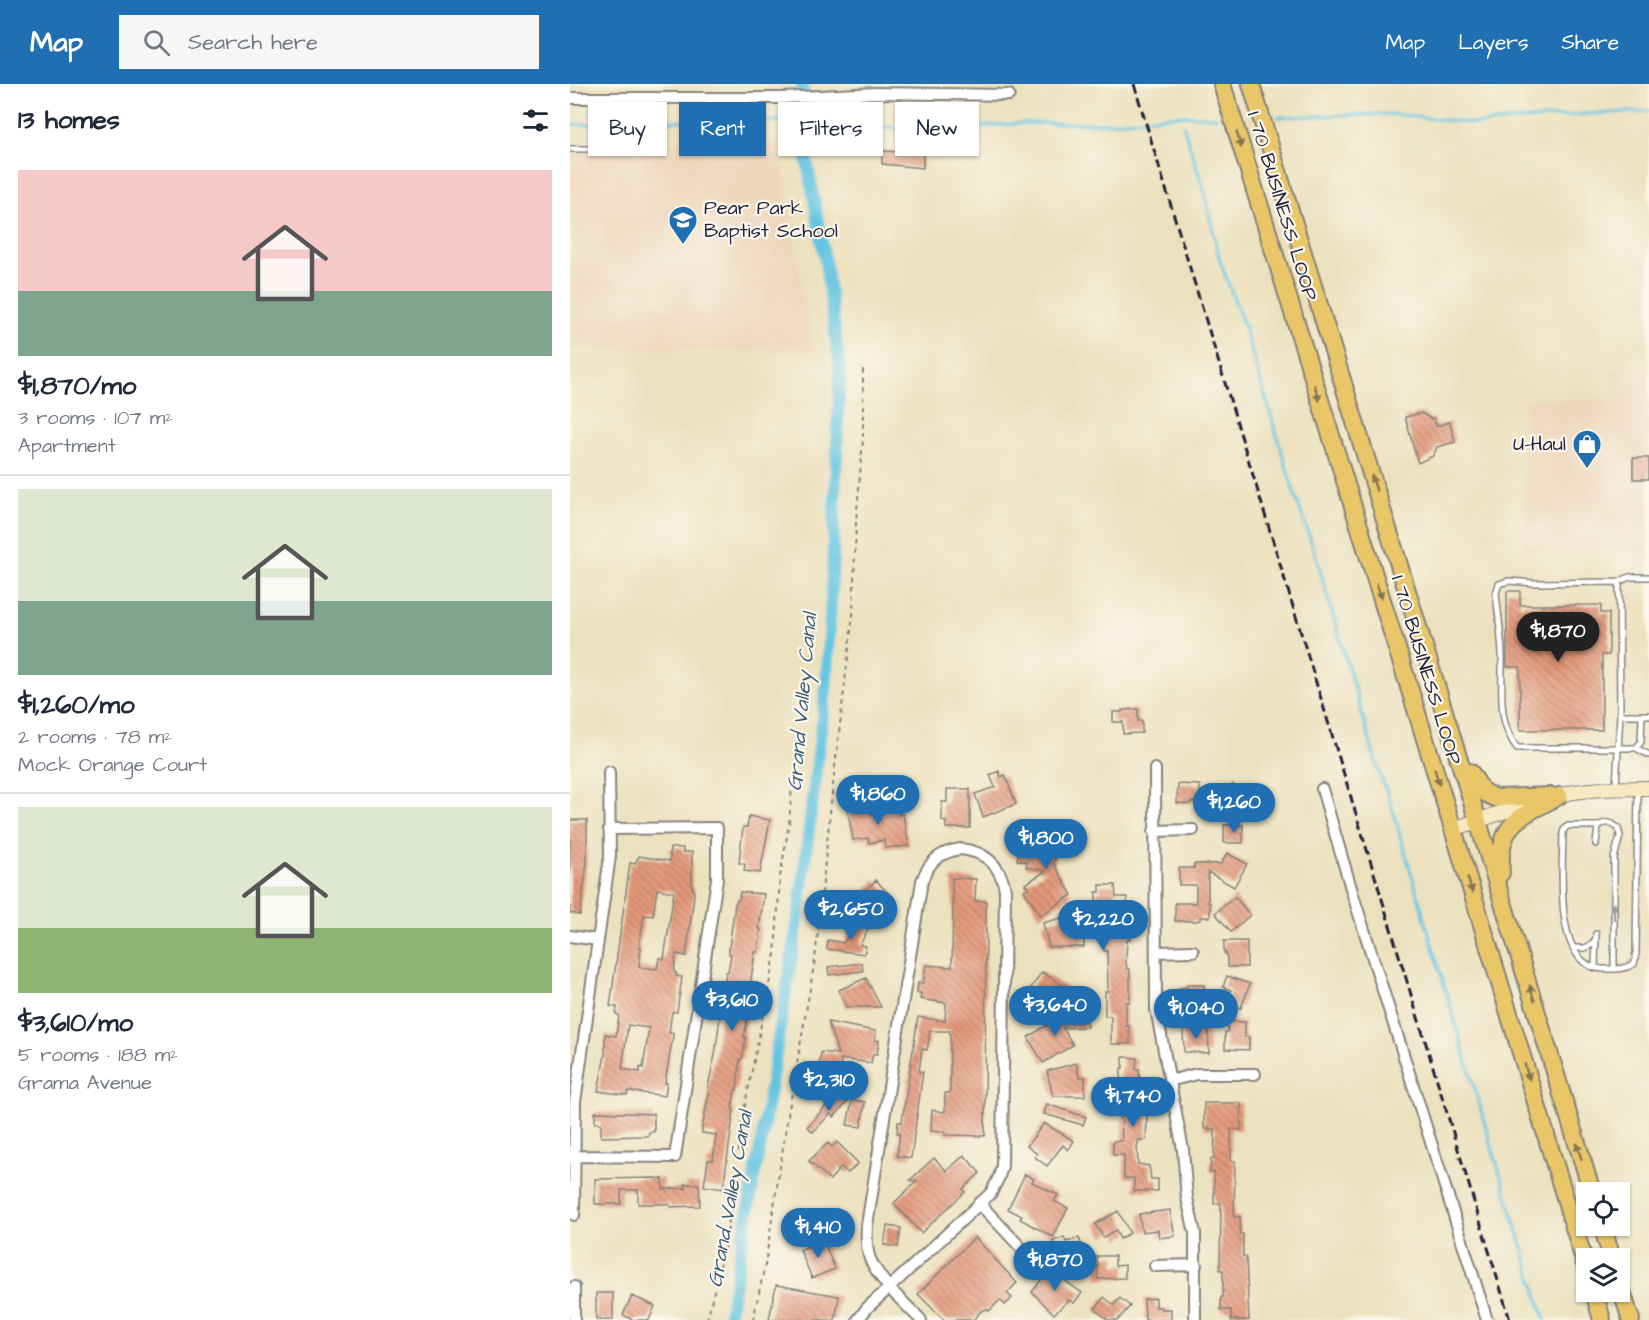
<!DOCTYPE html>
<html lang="en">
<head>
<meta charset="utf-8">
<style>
  :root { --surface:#fff; --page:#f6f6f7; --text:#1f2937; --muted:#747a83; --line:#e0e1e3; --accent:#1f6fb2 }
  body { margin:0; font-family:"Architects Daughter",sans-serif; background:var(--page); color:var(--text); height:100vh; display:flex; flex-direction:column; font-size:22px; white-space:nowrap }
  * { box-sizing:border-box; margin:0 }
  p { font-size:20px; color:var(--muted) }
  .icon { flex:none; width:33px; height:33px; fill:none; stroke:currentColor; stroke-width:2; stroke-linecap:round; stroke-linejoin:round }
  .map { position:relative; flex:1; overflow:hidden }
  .panel { display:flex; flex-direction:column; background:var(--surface); width:570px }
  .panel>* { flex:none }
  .hud { position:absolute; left:18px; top:18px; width:570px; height:54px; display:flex; gap:12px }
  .fabs { position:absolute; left:1006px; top:1098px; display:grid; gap:12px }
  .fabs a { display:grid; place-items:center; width:54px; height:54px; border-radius:0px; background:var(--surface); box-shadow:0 2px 4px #0004; font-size:30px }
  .price { position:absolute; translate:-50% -51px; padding:0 14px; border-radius:21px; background:var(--accent); color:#fff; font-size:20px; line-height:39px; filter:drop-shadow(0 2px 3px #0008) }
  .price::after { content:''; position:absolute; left:50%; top:36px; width:18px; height:14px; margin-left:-9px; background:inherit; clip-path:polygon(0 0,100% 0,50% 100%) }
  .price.selected { background:#222; color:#fff }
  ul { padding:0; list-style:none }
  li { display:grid; align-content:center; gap:12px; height:318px; padding:0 18px }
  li+li { border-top:2px solid var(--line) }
  li span { display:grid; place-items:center; height:186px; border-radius:0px; color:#555 }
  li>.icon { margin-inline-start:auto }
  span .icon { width:108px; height:108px; fill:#fffc; stroke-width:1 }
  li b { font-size:26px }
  h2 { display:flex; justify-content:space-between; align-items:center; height:72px; padding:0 18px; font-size:26px }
  .tag { padding:0 21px; border-radius:0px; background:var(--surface); box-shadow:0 2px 4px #0004; font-size:21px; line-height:54px }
  .tag.selected { background:var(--accent); color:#fff }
  header { display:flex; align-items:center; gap:36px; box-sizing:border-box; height:84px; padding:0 30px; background:var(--accent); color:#fff }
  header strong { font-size:28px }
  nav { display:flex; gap:33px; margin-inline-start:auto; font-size:21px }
  .search { width:420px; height:54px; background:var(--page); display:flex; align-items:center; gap:15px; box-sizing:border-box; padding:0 21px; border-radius:0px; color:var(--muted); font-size:22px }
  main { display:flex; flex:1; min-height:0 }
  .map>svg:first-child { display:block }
  .built { fill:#edd7bb }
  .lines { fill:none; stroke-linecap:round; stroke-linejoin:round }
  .stream { stroke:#63c4e1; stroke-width:3 }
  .canal { stroke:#63c4e1; stroke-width:12 }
  .building { fill:url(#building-back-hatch); fill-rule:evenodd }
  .service-casing { stroke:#87827c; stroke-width:8 }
  .minor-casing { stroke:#87827c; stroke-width:14 }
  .secondary-casing { stroke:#87827c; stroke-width:16 }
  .primary-casing { stroke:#87827c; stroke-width:20 }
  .path { stroke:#87827c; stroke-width:2; stroke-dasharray:4.5 4.5; stroke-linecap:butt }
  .service { stroke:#fff; stroke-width:5 }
  .minor { stroke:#fff; stroke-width:10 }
  .secondary { stroke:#f6e9c3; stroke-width:14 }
  .primary { stroke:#e9c769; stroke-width:16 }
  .rail { stroke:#22223b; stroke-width:3; stroke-dasharray:9 4.5; stroke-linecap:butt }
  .oneway { fill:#867452 }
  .oneway2 { fill:#9c9ca7 }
  .labels { text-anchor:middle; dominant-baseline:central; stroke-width:4.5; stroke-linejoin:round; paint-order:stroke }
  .street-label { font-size:20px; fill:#22223b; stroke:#fbf7ec }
  .poi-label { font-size:20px; fill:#22223b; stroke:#fbf7ec; text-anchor:start }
  .water-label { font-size:21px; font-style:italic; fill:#395b75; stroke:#fbf7ec }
</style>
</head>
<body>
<header>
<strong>Map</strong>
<div class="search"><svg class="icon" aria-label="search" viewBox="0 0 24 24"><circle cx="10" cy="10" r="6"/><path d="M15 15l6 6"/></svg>Search here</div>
<nav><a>Map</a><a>Layers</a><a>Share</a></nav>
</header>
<main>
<section class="panel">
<h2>13 homes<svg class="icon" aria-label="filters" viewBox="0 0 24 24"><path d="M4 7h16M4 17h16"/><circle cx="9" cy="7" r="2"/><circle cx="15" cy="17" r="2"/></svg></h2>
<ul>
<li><span style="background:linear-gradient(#f6c9c9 65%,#7fa58c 0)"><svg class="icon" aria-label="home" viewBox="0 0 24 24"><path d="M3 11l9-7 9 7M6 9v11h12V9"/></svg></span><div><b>$1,870/mo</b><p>3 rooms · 107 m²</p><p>Apartment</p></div></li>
<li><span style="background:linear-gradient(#dfe7d0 60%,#7fa58c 0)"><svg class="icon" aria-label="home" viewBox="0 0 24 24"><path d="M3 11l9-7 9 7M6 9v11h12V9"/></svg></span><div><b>$1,260/mo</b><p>2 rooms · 78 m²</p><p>Mock Orange Court</p></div></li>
<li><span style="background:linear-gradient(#dfe7d0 65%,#8fb573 0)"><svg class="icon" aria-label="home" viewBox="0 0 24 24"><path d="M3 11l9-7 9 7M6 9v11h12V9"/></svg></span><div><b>$3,610/mo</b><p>5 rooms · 188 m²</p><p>Grama Avenue</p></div></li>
</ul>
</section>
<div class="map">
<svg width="1079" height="1236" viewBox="0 0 1079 1236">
  <defs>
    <pattern id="building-back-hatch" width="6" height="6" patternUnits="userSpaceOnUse" patternTransform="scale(1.5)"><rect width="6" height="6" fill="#e3997a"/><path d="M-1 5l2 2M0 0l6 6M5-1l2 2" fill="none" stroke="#b87c65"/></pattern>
  </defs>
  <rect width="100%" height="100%" fill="#fbf7ec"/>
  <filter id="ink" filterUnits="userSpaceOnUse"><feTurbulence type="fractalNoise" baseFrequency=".0167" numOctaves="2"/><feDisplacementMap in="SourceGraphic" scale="12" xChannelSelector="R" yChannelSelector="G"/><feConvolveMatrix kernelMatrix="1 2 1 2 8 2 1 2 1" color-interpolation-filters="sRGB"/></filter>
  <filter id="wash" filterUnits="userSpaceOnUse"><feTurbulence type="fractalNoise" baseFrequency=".008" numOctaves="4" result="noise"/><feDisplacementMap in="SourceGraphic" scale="24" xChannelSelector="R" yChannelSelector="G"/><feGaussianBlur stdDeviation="1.35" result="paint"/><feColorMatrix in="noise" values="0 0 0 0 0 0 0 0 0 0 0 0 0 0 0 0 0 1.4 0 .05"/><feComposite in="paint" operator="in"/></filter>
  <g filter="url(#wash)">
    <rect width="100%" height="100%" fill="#ece1be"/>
    <path class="built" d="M0,58H209L243,267L0,265Z
      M1043,285H1079V469L955,467L954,316L1043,315Z"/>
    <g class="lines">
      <path class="stream" d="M708,33L823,30L906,40L1017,30L1079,27
        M0,41L69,37H210
        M613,41L633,103L650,177L674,242L723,405L744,466L809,688L820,717L920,1057L975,1236
        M267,43L390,44L454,39H538L608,31L646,33"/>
      <path class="canal" d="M158,1236L192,1053L228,836L256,604L261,517L270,285L255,176L236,72L232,0"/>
    </g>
    <g id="blocks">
      <path class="building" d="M312,67L353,69V84L312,80Z
        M851,329L861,335L864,334L866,342L880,338L885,358L867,363L863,372L848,379L835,333Z
        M1063,374H1079V395H1063Z
        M937,507H950V521H1031V529H1039V571H1032V646H950V583H937Z
        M568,625V637H572V649L553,650V638H543V628H552V626Z
        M429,687L431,693L435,691L446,720L413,733L405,710L425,703L420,691Z
        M608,700L630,701V718H620V720L607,719Z
        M663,700L676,716L664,727L648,713Z
        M377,705H400V744H376V738L372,737V718H377Z
        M304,718L302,731L329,726V731L333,730L339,762L315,764L314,756L299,759L298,754L283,756L277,723Z
        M179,732L200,736L190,789L174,787L175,780L169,779L173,743H177Z
        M0,736H17V779L10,831L0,829Z
        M480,740L495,743L494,748L501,749L498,763L487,762L484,780L502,811L470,832L454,806L458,804L455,800L476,787L456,783L457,778L447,776L450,761L468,764L472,743L480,745Z
        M654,741H673V759H654Z
        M100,764H113V768H122V805H124V811L116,872L106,870L104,888L106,889V892L112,893L107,928H102L99,949H103V952L95,999H97L95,1012L58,1007L57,1011L28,1007L35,971V950L46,952L49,931L46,930L47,923L40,922L60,779L65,780L69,772L100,777ZM87,805L104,808L94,875L89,874L87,885L69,883L71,863H69L74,831L83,832ZM58,941L79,944L73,984L70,983V988L52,985Z
        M657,769L677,780L664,803L638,788V819H640V833H630V836L627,837H605V819H626V801H609V784H624V780H651Z
        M382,794L406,795L405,817H416L415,1052L375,1051V1048L361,1047L362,1026L375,1028V1009H380V947H360L357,966L352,965L349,988H353L341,1074L327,1072L330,1049H327L328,1038H332L348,933L375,937L376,919L350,915L351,909H347L348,899H353L356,881L382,883L383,813H382Z
        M306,796L324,816L302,837L281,819Z
        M530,801H545L546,813H557L560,856H557L556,877L557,885H560V918H556V942H559L560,960H541V932H535V907H538L537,867H534V843H513L514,863H479L473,839L526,824V808H530Z
        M170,808L194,810L189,845H191L188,868H185L181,896L179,916H181L174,953H176L172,975H170L167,1006H165L162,1025L164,1026L153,1105L134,1102L138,1076H143L146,1051L132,1049V1044L139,1009L138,1002L145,971L156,888H158L161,870H159V863L165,821L167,816H169Z
        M665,813L680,831L661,848L645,829Z
        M284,839L298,845L290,861L296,862L294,870L257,865L258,856L274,859Z
        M654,857H677V883H658L656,869H654Z
        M292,879L293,887L259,891L258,883Z
        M472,888L504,908L489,932L458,908Z
        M657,892L680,900L671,924L657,919L661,906L653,903Z
        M296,894L311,923H276L269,906Z
        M617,901H634V922L609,923V904L617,903Z
        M516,932L517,943L493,944L503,961L473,979L458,953L490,933Z
        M658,937L675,938V953H679V966L655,965V948H658Z
        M258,938L306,947L305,956L309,957L307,970H303L301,979L271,975L268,1001L245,998L243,1011L233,1009L235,981L249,983L251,968L268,970Z
        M638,943L639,969L614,968L613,944Z
        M553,973L567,974L566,985H569L571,1024H577V1035L576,1056H569L567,1062L568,1080L579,1082L581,1095H588V1107H564V1094H554V1071H543V1057H552L551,1029H547V1010H551V984H553Z
        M506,979L509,993H515V1012H483L477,987Z
        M265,1012L280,1015L264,1033L260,1030L243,1048L237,1043Z
        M282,1016L295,1018L291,1043L277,1041Z
        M634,1019H671V1046L661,1045V1077H665L664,1133H670V1150H673V1173H676L679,1236H661V1226H651V1213H653V1186H650L651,1119L644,1120V1088H640L641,1075H644L645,1045H634Z
        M477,1020L516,1033L513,1041L474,1030Z
        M25,1028L84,1030V1048H79V1051L76,1052L31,1053V1039H25Z
        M474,1039L504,1057L498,1066L493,1061L477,1082L465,1073L467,1070L457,1062Z
        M267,1058L288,1079L278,1089L271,1083L260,1096L239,1077L258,1059L262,1063Z
        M394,1071L410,1089L393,1105L395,1108L351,1149L324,1119L347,1097L340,1096L364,1074L377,1087Z
        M455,1090L464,1095L462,1098L488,1111L484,1117L498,1124L483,1153L450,1135L452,1132L438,1125Z
        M84,1094L93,1095V1105L116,1104L115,1100H129L130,1122L100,1123L99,1120H68V1106H51V1120H25V1095Z
        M600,1126L605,1152L589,1154L588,1146L572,1148L569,1130Z
        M548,1127L560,1149L550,1155L546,1146L533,1153L525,1140Z
        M317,1142L331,1144L328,1163L314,1161Z
        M405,1153L447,1199L437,1209L442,1214L435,1221L430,1216L419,1227L417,1225L411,1227L403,1236H374L348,1210Z
        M494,1153L496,1158L509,1154L513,1165L488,1176L483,1157Z
        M253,1156L265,1185L242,1194L230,1166Z
        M527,1172H545V1182L555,1181V1194L528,1195Z
        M479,1185L512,1209L504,1219L499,1216L484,1230L462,1208Z
        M206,1201L269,1212L265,1236H199Z
        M26,1209H43V1236H26Z
        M62,1212L85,1222L79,1236H63L53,1231Z
        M534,1213L544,1221L550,1214L560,1222L548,1236H538L525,1225Z
        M586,1214V1223H591V1225H601V1236H575L574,1215Z"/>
    </g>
  </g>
  <g filter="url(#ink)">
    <use href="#blocks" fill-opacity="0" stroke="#87827c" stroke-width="1.5"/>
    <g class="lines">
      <g class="service-casing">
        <path id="service" d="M0,65H20
          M1079,493H1059L1049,498L965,499L938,497L929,500L926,509C928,529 931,549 932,569C933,602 926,637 947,664H1066L1079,671
          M1050,631H1079
          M1066,664L1071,658L1072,631
          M1046,703L1050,631L1049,498
          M1028,742H998L995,744L993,748C993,783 982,882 1032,885C1044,885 1053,886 1064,880L1066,869L1068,706
          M1026,760L1028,742C1037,737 1041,738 1048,744L1050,752L1044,774V885
          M1004,864H1015L1023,860L1024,857
          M1025,884L1026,850"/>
      </g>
      <g class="minor-casing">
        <path id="minor" d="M0,14H213L305,9L439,11
          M585,685L586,925L613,1066L617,1114L625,1149V1236
          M752,705L783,811L917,1236
          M584,747L623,746
          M391,765C416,768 430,781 435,805L432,1082L429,1093L421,1109L319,1204C300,1179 295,1173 297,1141L352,797C359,777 370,768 391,765Z
          M0,852L28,856
          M586,868L623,867
          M599,997L627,990H685
          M0,1072L105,1073L147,795V744L39,745
          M409,1119L456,1169
          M4,1131L5,1018L40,772L39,688
          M585,1182L626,1181
          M4,1203V1236
          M288,1236L297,1224L319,1204L351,1236"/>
      </g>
      <g class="secondary-casing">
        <path id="secondary" d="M883,745C923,732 963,716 1004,708C1029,704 1054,704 1079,704"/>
      </g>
      <g class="primary-casing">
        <path id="primary" d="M652,0L883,745L1017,1186
          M681,0L1022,1108
          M900,688L913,708L925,714L982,712
          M931,789C927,738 950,733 989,712
          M1032,1142L1042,1174
          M1050,1201L1061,1236
          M1024,1208L1032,1236"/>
      </g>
      <path class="path" d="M137,1236L156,1157L169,1067L171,1042L205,870L210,793L219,740L222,702
        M183,1236L195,1181L217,1037L245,876L263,700L283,530L286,438L293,355V285"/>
      <use href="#service" class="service"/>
      <use href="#minor" class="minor"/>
      <use href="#secondary" class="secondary"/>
      <use href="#primary" class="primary"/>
      <path class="rail" d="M564,0L940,1236"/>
    </g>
    <defs><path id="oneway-solid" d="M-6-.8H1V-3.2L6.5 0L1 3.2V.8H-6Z" transform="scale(1.5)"/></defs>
    <g class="oneway">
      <use href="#oneway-solid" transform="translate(669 56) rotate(73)"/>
      <use href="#oneway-solid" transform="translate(747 309) rotate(73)"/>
      <use href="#oneway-solid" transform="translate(804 399) rotate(-107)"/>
      <use href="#oneway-solid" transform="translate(809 507) rotate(73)"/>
      <use href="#oneway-solid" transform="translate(867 693) rotate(73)"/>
      <use href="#oneway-solid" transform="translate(900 801) rotate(73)"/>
      <use href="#oneway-solid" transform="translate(962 909) rotate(-107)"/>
      <use href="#oneway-solid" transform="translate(957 988) rotate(73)"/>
      <use href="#oneway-solid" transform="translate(1009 1067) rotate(-107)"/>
    </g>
    <use class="oneway2" href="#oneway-solid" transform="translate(1044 827) rotate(-90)"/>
  </g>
  <defs>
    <g id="school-pin" transform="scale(1.5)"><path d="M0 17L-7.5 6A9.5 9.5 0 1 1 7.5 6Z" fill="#1f6fb2" stroke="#fbf7ec"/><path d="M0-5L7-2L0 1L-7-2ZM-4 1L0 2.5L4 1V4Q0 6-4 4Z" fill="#fff"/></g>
    <g id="shop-pin" transform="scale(1.5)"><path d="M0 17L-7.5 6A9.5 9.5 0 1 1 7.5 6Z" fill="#1f6fb2" stroke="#fbf7ec"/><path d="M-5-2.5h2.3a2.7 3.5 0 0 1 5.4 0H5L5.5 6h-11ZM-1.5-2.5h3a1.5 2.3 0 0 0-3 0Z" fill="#fff"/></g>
  </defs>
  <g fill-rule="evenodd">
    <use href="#school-pin" x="113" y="136"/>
    <use href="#shop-pin" x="1017" y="360"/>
  </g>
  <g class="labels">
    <g class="street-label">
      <text transform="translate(712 122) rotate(73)">I 70 BUSINESS LOOP</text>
      <text transform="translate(856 586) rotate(73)">I 70 BUSINESS LOOP</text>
    </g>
    <g class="poi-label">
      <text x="134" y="124">Pear Park<tspan x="134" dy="23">Baptist School</tspan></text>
      <text x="996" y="360" text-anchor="end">U-Haul</text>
    </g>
    <g class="water-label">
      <text transform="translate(232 618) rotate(-85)">Grand Valley Canal</text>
      <text transform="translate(160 1115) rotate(-80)">Grand Valley Canal</text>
    </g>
  </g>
</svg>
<div class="fabs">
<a><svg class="icon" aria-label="locate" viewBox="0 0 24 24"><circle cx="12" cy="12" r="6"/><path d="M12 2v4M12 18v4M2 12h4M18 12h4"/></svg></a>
<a><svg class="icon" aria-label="layers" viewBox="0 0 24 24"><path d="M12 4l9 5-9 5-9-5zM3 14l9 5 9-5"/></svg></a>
</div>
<b class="price selected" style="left:988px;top:579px">$1,870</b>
<b class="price" style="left:308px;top:742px">$1,860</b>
<b class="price" style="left:664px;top:750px">$1,260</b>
<b class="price" style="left:476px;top:786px">$1,800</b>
<b class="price" style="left:281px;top:857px">$2,650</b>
<b class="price" style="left:533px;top:867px">$2,220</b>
<b class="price" style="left:162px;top:948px">$3,610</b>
<b class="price" style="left:485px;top:953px">$3,640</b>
<b class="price" style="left:626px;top:956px">$1,040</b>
<b class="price" style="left:259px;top:1028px">$2,310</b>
<b class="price" style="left:563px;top:1044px">$1,740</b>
<b class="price" style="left:248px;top:1175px">$1,410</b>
<b class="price" style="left:485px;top:1208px">$1,870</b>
<div class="hud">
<a class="tag">Buy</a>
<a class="tag selected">Rent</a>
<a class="tag">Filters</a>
<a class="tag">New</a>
</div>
</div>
</main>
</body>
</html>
